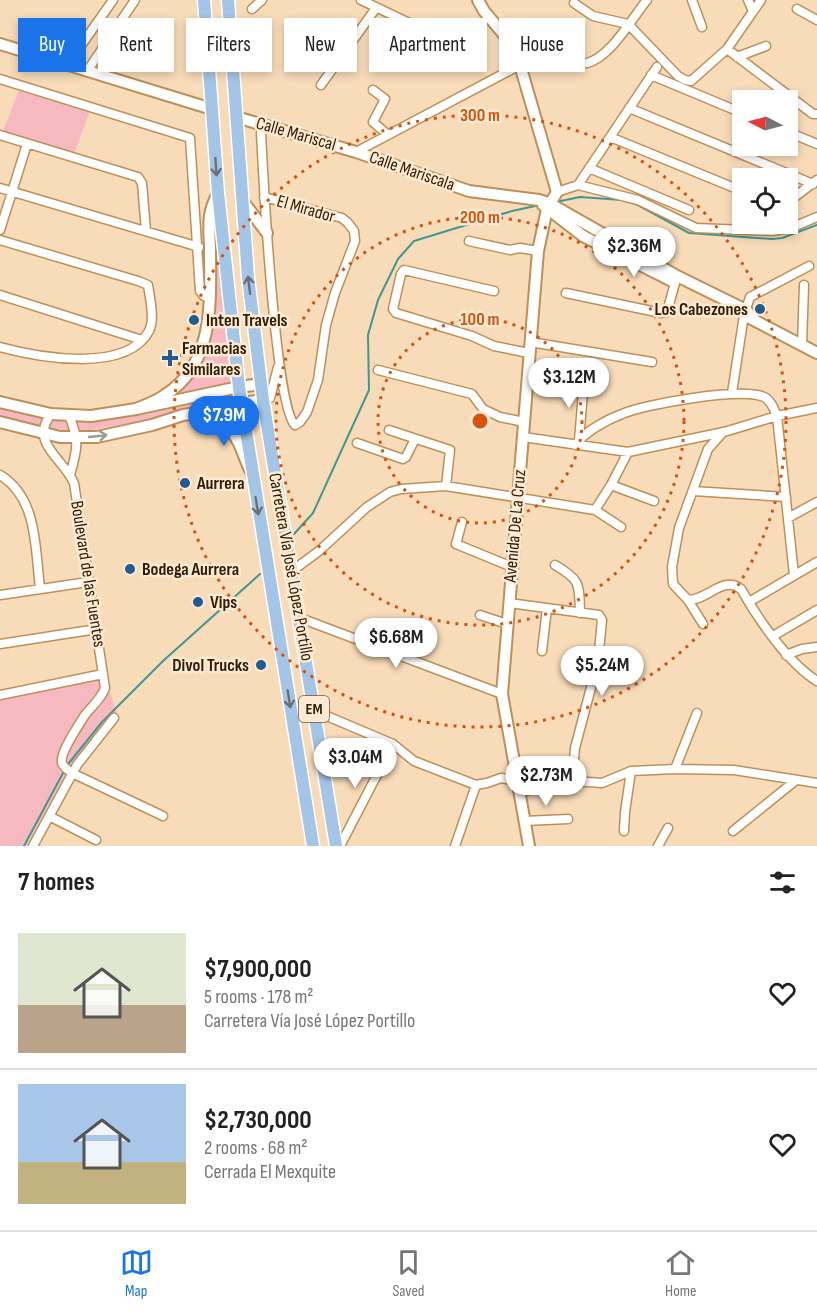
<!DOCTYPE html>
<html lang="en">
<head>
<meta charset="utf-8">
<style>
  :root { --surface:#fff; --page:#f6f6f6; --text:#222; --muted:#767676; --line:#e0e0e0; --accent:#1a73e8 }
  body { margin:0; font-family:"Sofia Sans Condensed",sans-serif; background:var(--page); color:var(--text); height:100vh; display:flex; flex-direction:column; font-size:22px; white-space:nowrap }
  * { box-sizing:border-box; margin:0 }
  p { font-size:20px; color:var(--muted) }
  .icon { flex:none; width:33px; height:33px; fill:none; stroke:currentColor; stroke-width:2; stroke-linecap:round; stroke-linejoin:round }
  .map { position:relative; height:846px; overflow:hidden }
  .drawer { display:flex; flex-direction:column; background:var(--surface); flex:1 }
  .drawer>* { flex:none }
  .guide { position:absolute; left:18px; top:18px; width:782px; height:54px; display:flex; gap:12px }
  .needle { width:39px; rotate:276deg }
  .tools { position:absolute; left:732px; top:90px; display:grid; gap:12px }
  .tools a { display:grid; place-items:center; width:66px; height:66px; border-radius:0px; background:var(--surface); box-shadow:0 3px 9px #0003; font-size:30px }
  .price { position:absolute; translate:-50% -51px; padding:0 14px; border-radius:21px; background:#fff; color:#222; font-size:20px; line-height:39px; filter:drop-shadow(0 2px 3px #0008) }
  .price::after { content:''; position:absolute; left:50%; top:36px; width:18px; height:14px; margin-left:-9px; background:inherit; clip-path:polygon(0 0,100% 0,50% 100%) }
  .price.active { background:var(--accent); color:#fff }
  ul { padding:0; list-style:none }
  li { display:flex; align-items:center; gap:18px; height:150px; padding:0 18px }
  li+li { border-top:2px solid var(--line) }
  li span { display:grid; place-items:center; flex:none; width:168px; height:120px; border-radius:0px; color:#555 }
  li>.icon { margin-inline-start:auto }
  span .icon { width:72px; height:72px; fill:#fffc; stroke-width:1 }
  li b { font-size:26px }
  h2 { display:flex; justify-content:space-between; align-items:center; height:72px; padding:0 18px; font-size:26px }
  .pill { padding:0 21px; border-radius:0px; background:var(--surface); box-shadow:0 3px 9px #0003; font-size:21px; line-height:54px }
  .pill.active { background:var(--accent); color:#fff }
  .tab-bar { display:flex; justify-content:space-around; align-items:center; height:84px; border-top:2px solid var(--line); background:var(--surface); font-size:16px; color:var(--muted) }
  .tab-bar a { display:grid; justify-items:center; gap:3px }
  .tab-bar .active { color:var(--accent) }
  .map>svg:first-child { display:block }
  .green { fill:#f7b9c0 }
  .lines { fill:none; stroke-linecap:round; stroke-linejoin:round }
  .stream { stroke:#409793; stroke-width:2 }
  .minor-casing { stroke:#bd9057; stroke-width:11 }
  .tertiary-casing { stroke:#bd9057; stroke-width:14 }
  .secondary-casing { stroke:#bd9057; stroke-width:14 }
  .primary-casing { stroke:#fff; stroke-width:15 }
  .minor { stroke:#fff; stroke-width:8 }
  .tertiary { stroke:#fff; stroke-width:10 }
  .secondary { stroke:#fff; stroke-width:10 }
  .primary { stroke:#a5c5e7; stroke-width:12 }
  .oneway { stroke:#6a7176 }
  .oneway2 { stroke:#a1998e }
  .ring { fill:none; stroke:#d6530b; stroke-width:3; stroke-dasharray:3 6 }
  .poi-dot { fill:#225b93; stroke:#feead3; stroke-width:2 }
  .labels { text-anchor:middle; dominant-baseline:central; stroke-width:5; stroke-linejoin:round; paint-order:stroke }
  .shield { fill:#feead3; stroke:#6d5a43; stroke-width:1.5 }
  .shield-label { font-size:16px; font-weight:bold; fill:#2f1d05 }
  .street-label { font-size:18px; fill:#2f1d05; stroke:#feead3 }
  .poi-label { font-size:18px; font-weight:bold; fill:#2f1d05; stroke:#feead3; text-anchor:start }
  .centre { fill:#d6530b; stroke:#feead3; stroke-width:3 }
  .ring-label { font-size:18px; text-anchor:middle; font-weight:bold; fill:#d6530b; stroke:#feead3; stroke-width:5; stroke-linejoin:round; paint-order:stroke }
</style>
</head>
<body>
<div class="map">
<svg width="817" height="846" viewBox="0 0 817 846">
  <rect width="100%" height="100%" fill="#f8dbb9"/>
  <path class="green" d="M19,91L90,111L74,154L2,133Z
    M215,219L230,384L172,396L201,354Z
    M232,394L233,404L85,431L48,429L0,419V408L52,420L83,421Z
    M105,676L117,714L69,768L26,846H0V695Z"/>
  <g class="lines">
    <path class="stream" d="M556,202L580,197L622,200L638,205L689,233L772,239L782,238L817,225
      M294,534L313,513L369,390L368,335L378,300L398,259L414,241L512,211L540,205
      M69,763L102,722L163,661L260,574
      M24,846L63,773"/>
    <g class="minor-casing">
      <path id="minor" d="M361,0L445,40
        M692,0L702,27
        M748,0L753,11
        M574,3L593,16L628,24
        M252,9L262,0
        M797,9L817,20
        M628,24L678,76L685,80L691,81L727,49L761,0
        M727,49L813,114H817
        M737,57L766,46
        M68,64L113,0
        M88,70L135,0
        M651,75L742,113
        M0,79L190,138L200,291L204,296L209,297
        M321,85L376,8
        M373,90L385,99L373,122L388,135
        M629,108L813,184
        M788,132L817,144
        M261,133C263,173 275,407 295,425L300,422L307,412L318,380L326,325L335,293L355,241L354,231L348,223L342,218L264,197
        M0,135L138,177L142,183L146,231
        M610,137L742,191
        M356,152L520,65L587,63C611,57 632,18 647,0
        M589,168L689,210
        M578,185L657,67
        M0,188L199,247
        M557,192L578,185L638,200L696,228L772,231L791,228L817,217
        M788,202L817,180
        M0,230L27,144
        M0,240L138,281L148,285C150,299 155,319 149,331C126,374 37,357 0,347
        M469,241L510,250L520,248L538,251
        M494,291L404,270L401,274L393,309L396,313L472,336L494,346L529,353
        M566,293L661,313L667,312L675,283
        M0,295L142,340
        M530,342L652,362
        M802,345L804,285
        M378,370L472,394L483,409L500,417L524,422
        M732,393L744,315L750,297L809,266
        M270,398L278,367
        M51,414C29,443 63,458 74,483L105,688C102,698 92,706 85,715C80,723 59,754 62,763C63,767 68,770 72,773L163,816
        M69,416C80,440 77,451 70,475
        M389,430L450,450L446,486
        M523,437L628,452L724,432L777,416L817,408
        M579,440L584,381
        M357,443L403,459L406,457L415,439
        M575,445C586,431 606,420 622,414C646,404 741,387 764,397C771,400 774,409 777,416L794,575
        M0,475C38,498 35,549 40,588
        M611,485L654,501
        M693,491L786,497
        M595,510L611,485L628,452
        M788,518L817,502
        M462,522L456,544L512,567
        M555,565C581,580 579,584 580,613
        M292,571L319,551L367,507L390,492L401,489L446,486L595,510L621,527
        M0,595L88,582
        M688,600C708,600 723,575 741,589C758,619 788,663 817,681
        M749,602L817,562
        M509,603L599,615L602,620L598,661L575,748L572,781
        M480,615L507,624
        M300,618L502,694
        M703,624L688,600L673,584L672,567L679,528L708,449L723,432
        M773,636L817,610
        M0,644L97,629
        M542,651L547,608
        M786,655L802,649L817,647
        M0,695L103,674
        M315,711L393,744L414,761L476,785L487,783L501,778L517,781
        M675,769L697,713
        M519,792L572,781L602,783L631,771L675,769L734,770L817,783
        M49,816L96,840
        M524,821L568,819
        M624,831L625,812L631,771
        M733,831L795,781
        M33,846L77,765L114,718
        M340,846L393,744
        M455,846L476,785
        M658,846L668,828"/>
    </g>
    <g class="tertiary-casing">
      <path id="tertiary" d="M478,0L484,11L506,37L520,65L557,192L547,209L538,251L502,694L529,846
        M0,402L51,414L91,416L136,409L239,387L261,384
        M0,422L60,437H97L152,425L183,415L232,408L242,403L263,400"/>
    </g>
    <g class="secondary-casing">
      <path id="secondary" d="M0,44L212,109
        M236,117L356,152L469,191L539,200L549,203L677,276L746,310L754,319
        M242,200L267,233
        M543,205L583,236L674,282
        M748,317L817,353
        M136,409C146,405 157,401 165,395C216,363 210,299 210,247C209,225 207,214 218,193
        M196,414C211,417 229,424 236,438C243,449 245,462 252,473"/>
    </g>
    <g class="primary-casing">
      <path id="primary" d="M204,0L218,193L239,387L313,846
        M228,0L248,277L263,400L336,846"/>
    </g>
    <use href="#minor" class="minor"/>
    <use href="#tertiary" class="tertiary"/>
    <use href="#secondary" class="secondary"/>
    <use href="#primary" class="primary"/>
  </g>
  <defs><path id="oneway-shaft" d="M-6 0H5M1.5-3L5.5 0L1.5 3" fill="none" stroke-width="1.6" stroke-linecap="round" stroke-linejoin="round" transform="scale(1.5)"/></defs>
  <g class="oneway">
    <use href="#oneway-shaft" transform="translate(216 167) rotate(86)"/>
    <use href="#oneway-shaft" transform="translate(249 285) rotate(-97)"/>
    <use href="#oneway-shaft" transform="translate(257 506) rotate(81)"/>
    <use href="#oneway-shaft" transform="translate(289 699) rotate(81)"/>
  </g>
  <use class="oneway2" href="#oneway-shaft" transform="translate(98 436) rotate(-6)"/>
  <g class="ring">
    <circle cx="480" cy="421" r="102"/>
    <circle cx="480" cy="421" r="204"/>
    <circle cx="480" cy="421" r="306"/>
  </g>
  <g class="poi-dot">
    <circle cx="760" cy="309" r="6"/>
    <circle cx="194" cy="320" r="6"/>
    <path d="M167 349h6v6h6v6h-6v6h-6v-6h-6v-6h6z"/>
    <circle cx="185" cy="483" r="6"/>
    <circle cx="130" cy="569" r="6"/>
    <circle cx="198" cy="602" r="6"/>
    <circle cx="261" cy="665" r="6"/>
  </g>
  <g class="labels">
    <rect class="shield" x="299" y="696" width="30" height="26" rx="4.5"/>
    <g class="shield-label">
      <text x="314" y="709">EM</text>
    </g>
    <g class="street-label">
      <text transform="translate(296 134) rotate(16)">Calle Mariscal</text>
      <text transform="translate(412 171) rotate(19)">Calle Mariscala</text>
      <text transform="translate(306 209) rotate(16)">El Mirador</text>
      <text transform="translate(515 526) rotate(-85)">Avenida De La Cruz</text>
      <text transform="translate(291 567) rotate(80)">Carretera Vía José López Portillo</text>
      <text transform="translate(88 574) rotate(81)">Boulevard de las Fuentes</text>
    </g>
    <g class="poi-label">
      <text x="748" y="309" text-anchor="end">Los Cabezones</text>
      <text x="206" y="320">Inten Travels</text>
      <text x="182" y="348">Farmacias<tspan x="182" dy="21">Similares</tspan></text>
      <text x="197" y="483">Aurrera</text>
      <text x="142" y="569">Bodega Aurrera</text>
      <text x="210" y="602">Vips</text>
      <text x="249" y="665" text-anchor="end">Divol Trucks</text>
    </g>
  </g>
  <circle cx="480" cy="421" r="9" class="centre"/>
  <g class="ring-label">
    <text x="480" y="121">300 m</text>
    <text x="480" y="223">200 m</text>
    <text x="480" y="325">100 m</text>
  </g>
</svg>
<div class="tools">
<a><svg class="needle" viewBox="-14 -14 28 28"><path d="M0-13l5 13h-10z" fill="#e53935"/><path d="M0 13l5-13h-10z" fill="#767676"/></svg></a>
<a><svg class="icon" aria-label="locate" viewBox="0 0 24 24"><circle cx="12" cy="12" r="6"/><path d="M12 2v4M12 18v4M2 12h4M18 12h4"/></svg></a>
</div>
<b class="price" style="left:634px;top:278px">$2.36M</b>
<b class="price" style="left:569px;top:409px">$3.12M</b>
<b class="price active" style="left:224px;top:447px">$7.9M</b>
<b class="price" style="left:396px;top:669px">$6.68M</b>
<b class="price" style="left:602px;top:697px">$5.24M</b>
<b class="price" style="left:355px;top:789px">$3.04M</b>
<b class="price" style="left:546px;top:807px">$2.73M</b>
<div class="guide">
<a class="pill active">Buy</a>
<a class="pill">Rent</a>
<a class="pill">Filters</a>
<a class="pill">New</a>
<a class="pill">Apartment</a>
<a class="pill">House</a>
</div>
</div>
<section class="drawer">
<h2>7 homes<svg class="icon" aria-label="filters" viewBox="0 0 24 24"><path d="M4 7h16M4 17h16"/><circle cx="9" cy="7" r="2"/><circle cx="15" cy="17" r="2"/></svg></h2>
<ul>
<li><span style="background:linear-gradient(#dfe7d0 60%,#b9a48a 0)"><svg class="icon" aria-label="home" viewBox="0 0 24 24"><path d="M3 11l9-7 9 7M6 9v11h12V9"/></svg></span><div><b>$7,900,000</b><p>5 rooms · 178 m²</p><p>Carretera Vía José López Portillo</p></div><svg class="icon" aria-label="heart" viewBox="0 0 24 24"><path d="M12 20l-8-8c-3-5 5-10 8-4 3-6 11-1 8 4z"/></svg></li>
<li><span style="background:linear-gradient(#a9c7e8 65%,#c2b280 0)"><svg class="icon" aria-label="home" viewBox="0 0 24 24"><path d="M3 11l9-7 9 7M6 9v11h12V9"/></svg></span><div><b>$2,730,000</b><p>2 rooms · 68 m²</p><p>Cerrada El Mexquite</p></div><svg class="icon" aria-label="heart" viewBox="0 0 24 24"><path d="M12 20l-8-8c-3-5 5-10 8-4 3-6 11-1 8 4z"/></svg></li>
</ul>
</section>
<nav class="tab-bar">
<a class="active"><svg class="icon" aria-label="map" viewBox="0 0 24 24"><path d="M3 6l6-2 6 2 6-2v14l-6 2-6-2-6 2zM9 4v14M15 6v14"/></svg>Map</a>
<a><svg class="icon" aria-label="saved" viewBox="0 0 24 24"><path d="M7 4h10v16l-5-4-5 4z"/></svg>Saved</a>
<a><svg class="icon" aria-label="home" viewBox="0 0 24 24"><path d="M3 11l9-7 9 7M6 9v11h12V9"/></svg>Home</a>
</nav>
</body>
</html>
